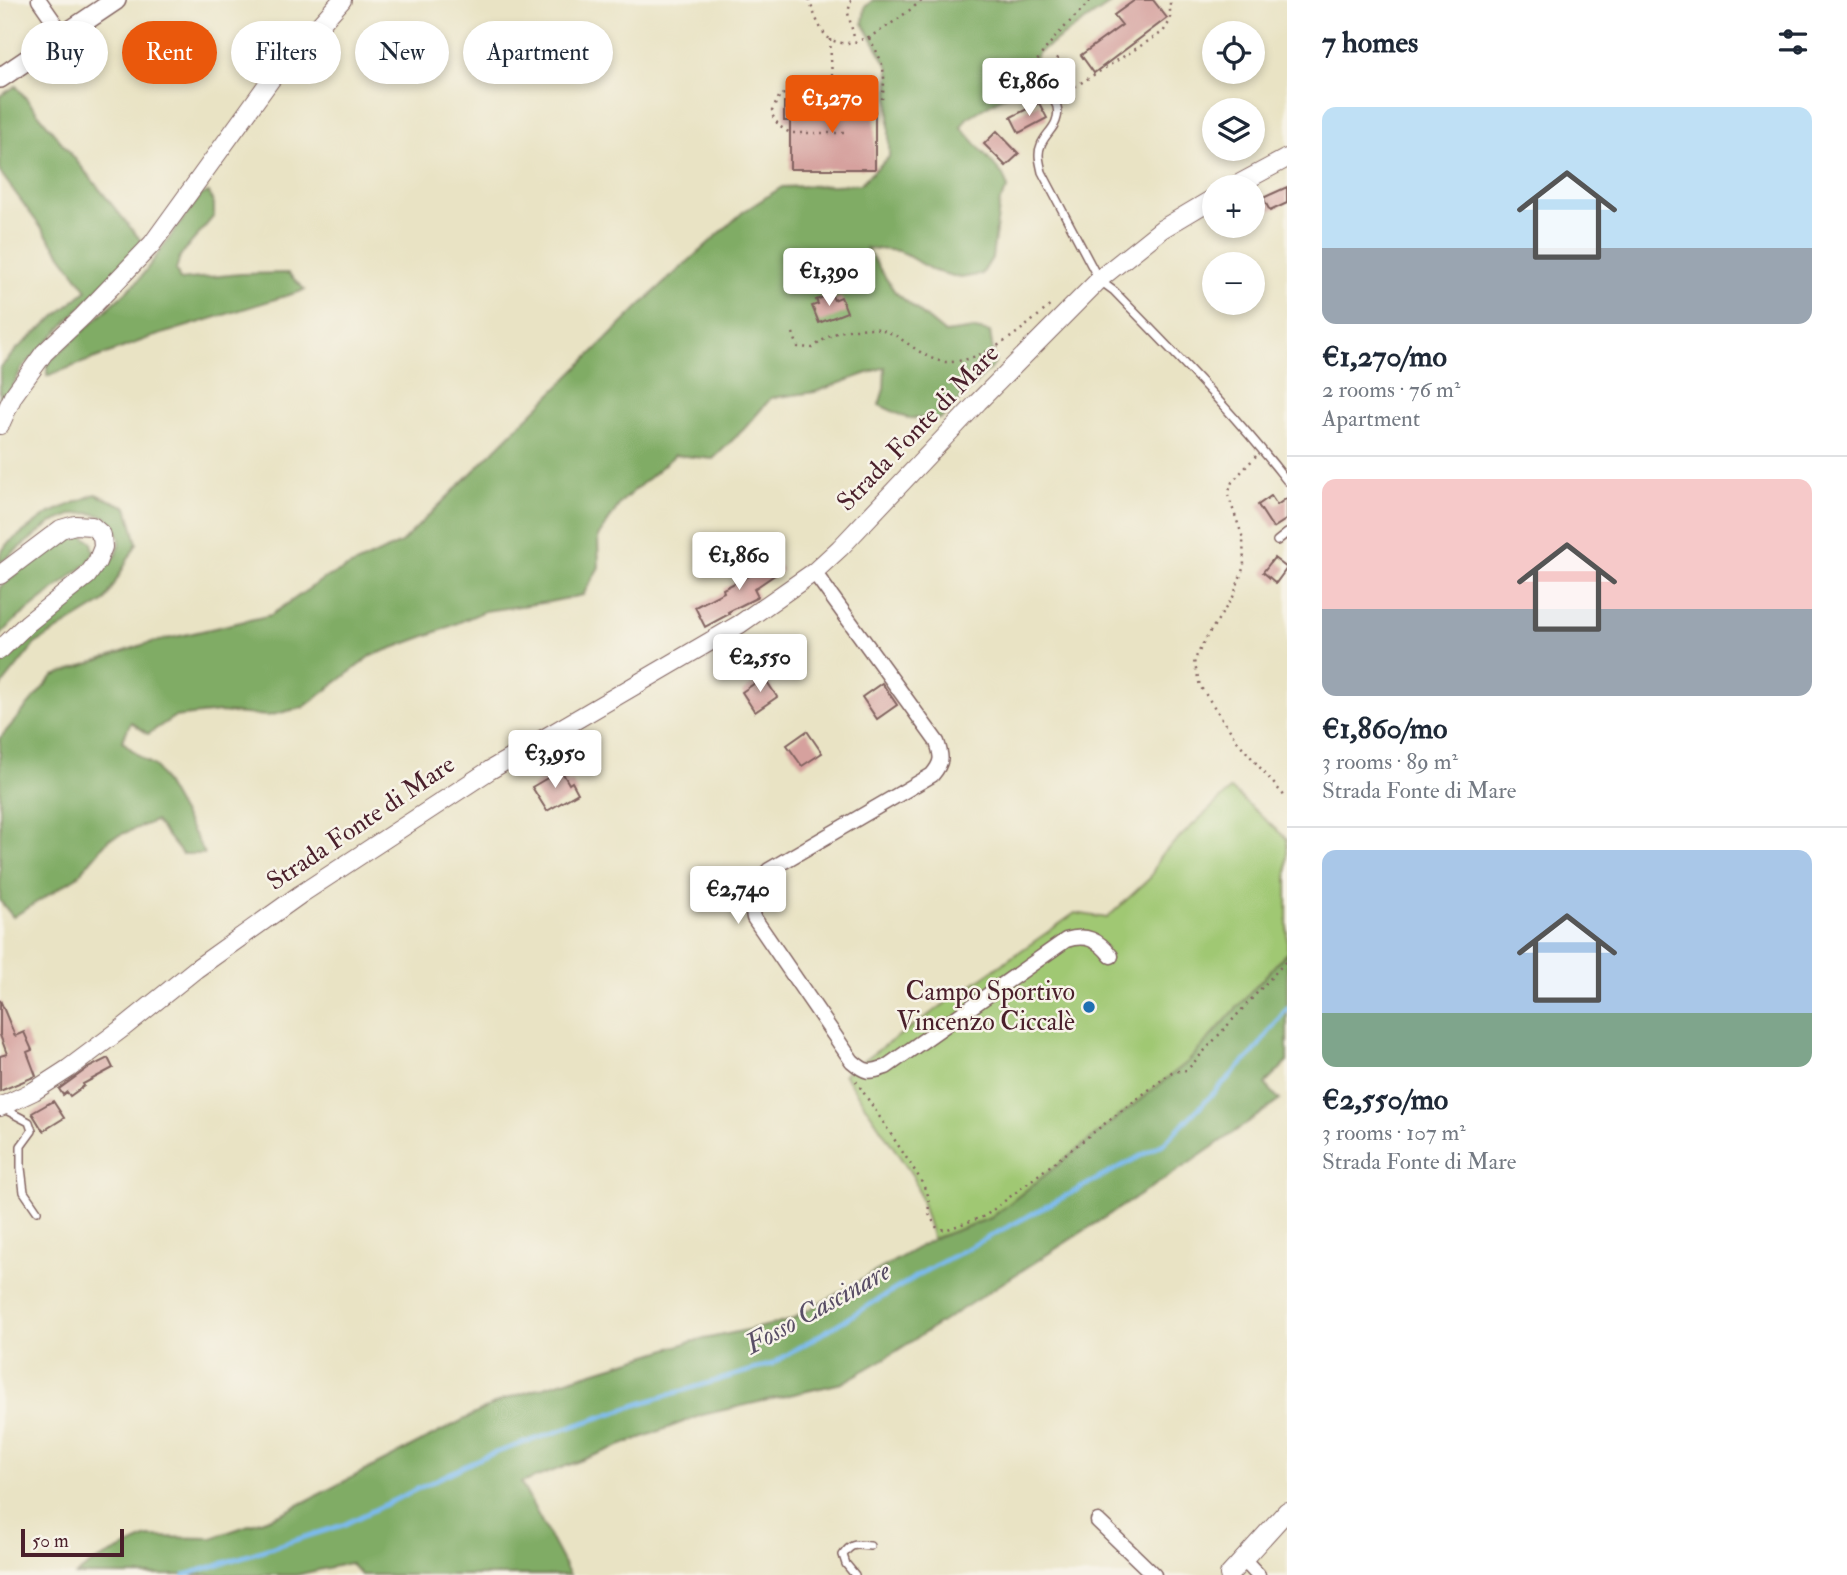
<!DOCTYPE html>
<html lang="en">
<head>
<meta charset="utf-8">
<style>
  :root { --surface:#fff; --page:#f2f2f3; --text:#1f2937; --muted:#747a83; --line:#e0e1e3; --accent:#ea580c }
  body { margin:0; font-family:"IM FELL Double Pica",serif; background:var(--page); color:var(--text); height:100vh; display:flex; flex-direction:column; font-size:26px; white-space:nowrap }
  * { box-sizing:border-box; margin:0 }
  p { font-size:23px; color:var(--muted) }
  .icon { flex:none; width:38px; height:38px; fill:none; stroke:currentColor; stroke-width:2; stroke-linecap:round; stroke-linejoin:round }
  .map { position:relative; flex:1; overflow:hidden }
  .sheet { display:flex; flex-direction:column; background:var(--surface); width:560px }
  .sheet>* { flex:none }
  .top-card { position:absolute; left:21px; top:21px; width:665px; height:63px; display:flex; gap:14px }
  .controls { position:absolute; left:1202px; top:21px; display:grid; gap:14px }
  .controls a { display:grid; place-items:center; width:63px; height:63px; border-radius:50%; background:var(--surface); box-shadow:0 4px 10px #0003; font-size:35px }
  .scale { position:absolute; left:21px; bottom:18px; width:103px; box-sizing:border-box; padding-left:7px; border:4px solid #4a1f2b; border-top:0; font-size:19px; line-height:24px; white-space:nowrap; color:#4a1f2b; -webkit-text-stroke:5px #f7f3e8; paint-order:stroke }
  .price { position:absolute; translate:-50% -60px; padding:0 16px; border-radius:7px; background:#fff; color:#222; font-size:23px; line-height:46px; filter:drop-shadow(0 2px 4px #0008) }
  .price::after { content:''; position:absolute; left:50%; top:42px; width:21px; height:16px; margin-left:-10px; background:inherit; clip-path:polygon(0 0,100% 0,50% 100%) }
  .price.selected { background:var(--accent); color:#fff }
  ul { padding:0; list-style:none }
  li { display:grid; align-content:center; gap:14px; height:371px; padding:0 35px }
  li+li { border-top:2px solid var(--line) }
  li span { display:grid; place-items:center; height:217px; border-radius:14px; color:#555 }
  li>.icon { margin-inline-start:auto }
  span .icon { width:126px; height:126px; fill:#fffc; stroke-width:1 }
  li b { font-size:30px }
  h2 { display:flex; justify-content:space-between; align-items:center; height:84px; padding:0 35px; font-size:30px }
  .chip { padding:0 24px; border-radius:32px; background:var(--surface); box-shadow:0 4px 10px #0003; font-size:24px; line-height:63px }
  .chip.selected { background:var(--accent); color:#fff }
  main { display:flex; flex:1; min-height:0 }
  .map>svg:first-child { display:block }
  .green { fill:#a0c873; stroke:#75744f; stroke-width:2 }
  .forest { fill:#80ac65; stroke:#656648; stroke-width:2 }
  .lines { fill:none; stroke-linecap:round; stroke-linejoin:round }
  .stream { stroke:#7cbbf0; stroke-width:4.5 }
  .building { fill:#d6a19e }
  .service-casing { stroke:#826461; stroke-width:10 }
  .minor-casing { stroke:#826461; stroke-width:17 }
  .tertiary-casing { stroke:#826461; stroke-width:20 }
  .secondary-casing { stroke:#826461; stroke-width:22 }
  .path { stroke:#826461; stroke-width:2.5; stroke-dasharray:2 5; stroke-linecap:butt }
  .service { stroke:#fff; stroke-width:7 }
  .minor { stroke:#fff; stroke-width:14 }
  .tertiary { stroke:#fff; stroke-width:18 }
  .secondary { stroke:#fff; stroke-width:19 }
  .poi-dot { fill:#1f6fb2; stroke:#f7f3e8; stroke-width:2.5 }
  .labels { text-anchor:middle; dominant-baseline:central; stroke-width:5; stroke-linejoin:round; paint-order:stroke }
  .street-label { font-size:26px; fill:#4a1f2b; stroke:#f7f3e8 }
  .poi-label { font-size:26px; fill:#4a1f2b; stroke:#f7f3e8; text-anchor:end }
  .water-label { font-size:28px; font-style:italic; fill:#594e66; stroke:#f7f3e8 }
</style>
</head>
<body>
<main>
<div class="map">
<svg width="1287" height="1575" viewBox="0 0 1287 1575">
  <rect width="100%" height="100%" fill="#f7f3e8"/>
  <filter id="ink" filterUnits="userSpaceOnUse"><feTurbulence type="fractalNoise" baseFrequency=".0143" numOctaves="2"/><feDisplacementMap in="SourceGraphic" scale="14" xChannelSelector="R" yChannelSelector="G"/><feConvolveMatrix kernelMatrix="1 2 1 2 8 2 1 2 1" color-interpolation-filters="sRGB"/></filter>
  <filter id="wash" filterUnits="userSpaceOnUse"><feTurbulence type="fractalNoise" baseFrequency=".00686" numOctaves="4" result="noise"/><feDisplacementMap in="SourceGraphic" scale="28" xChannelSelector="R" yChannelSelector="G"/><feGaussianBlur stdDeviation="1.57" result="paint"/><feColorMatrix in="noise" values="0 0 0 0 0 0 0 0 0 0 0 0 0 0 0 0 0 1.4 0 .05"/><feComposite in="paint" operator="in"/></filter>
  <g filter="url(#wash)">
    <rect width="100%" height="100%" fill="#e9e3c4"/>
    <path class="green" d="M1231,789L1287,839V952L1189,1061L991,1218L933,1239L914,1178L844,1074L1075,913L1107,918L1150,878L1160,856Z"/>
    <path class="forest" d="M873,0H1116L1038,53L1021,86L967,118L961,127L1003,175L1008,188L1000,201L992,258L982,274L961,278L934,271L899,251L866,248L895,292L945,333L975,329L990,332L995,364L941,419L907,418L879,405L884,389L885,367L815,392L771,398L744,429L713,459L675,455L621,502L598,537L599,567L583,595L549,602L485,611L439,631L371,656L304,707L268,716L220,712L174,717L148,734L131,722L122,741L139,756L156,767L205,854H182L155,821L109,839L77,877L13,917L0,901V738L53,676L145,644L271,615L323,579L401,543L653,293L743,212L782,187L860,184L889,157V68L863,23L865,7Z
      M16,86L143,243L22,368L0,409V368L18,348L87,290L0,172V96Z
      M209,192L214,206V216L180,256L176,270L180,280L240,274L288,273L305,290L149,338L47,376V364L138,281L201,195Z
      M95,494L127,507L137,543L105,601L35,644L0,688V665L6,657L40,624L85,590L117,554L120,540L116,528L107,517L90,513L74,514L51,523L0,563V554L7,544L48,514Z
      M69,536H83L92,542L94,553L88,563L13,622L0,636V587L52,544Z
      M1287,952V1062L1265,1084L1280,1100L1188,1164L884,1359L842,1383L702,1415L521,1483L570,1575H361L350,1563L296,1575H76L92,1563L147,1537L212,1538L283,1513L502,1400L690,1342L789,1321L933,1239L991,1218L1189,1061Z"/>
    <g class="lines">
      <path class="stream" d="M185,1575L343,1525L483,1457L645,1402L772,1364L927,1270L1163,1144L1254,1052L1287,1008"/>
    </g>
    <g id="blocks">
      <path class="building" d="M1135,0H1153L1167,18L1094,73L1081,55L1122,25L1114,15Z
        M784,102H875V169H790V121H784Z
        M1039,103L1047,118L1019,133L1011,117Z
        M997,131L1019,154L1006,166L984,144Z
        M1287,187V203L1270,211L1263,198Z
        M831,294L834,300L841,297L847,312L819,323L812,306L818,304L816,300Z
        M1271,496L1277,505L1287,498V519L1273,528L1258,505Z
        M770,553L782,570L754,589L758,597L728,612L729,614L705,627L695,607L724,592L723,589L752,574L748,567Z
        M1274,558L1287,568L1276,583L1263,572Z
        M764,677L777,697L755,712L742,692Z
        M882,683L897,705L877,719L862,697Z
        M807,731L822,753L802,766L787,745Z
        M561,770L569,784L572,782L578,793L547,811L532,787Z
        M0,1000L15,1036L24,1032L32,1050L27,1052L36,1076L0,1091V1056L7,1054L0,1035Z
        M108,1058L113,1068L83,1084L84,1086L70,1096L67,1092L63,1095L59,1089L88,1068Z
        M53,1101L64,1118L43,1131L32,1113Z"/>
    </g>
  </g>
  <g filter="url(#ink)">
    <use href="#blocks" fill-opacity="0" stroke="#826461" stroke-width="2"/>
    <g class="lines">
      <g class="service-casing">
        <path id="service" d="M1035,90C1051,92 1062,105 1056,121C1053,130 1044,136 1041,145C1037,154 1040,162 1042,172L1099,280L1114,291C1174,353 1234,413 1287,481
          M1277,541L1287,533
          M4,1109L29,1122L32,1131L21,1146V1168L24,1192L37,1211
          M855,1575L846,1564L843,1555C852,1542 856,1545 870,1546"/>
      </g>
      <g class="minor-casing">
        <path id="minor" d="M39,0L64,36
          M814,572L937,742C942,757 943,762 932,775L769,870C752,888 749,893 754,918L852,1061C866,1073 869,1073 886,1067L1066,940C1086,934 1098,939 1111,956
          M1098,1521L1154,1575
          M1243,1559L1258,1575"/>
      </g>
      <g class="tertiary-casing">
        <path id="tertiary" d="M1233,187L1287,158
          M0,425L13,396L44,353L83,316L152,244L272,78L342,0
          M0,575L61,529L75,525L92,526L102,535L103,547L97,562L87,576L28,623L0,650
          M0,1107L34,1091L68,1069L124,1027L196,969L301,894L490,770L740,624L814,572L840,548L978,402L1102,277L1162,229L1214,198
          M1229,1575L1287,1511"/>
      </g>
      <g class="secondary-casing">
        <path id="secondary" d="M0,78L116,0"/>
      </g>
      <path class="path" d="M809,0C813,10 820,33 830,39C857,56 902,15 923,0
        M851,0L848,13L855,41
        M869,38C883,61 887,72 882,99
        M830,39L832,78L825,86L780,95L771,113L779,126L790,133H846
        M1032,80C1032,77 1032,72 1033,69C1039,51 1077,15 1091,0
        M1041,82L1060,55
        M1063,94L1163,32L1170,21V0
        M793,333L798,347L813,348C827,336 837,331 856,329C863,329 871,327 878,329C903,333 924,364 951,362C991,358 1024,328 1053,303
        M1256,456L1232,482L1228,495L1243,538L1244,566L1233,597L1206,638L1194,661L1200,686L1238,742L1287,799
        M856,1081L919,1177L928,1195L929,1214L937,1228L945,1230L985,1216L1172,1072L1187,1070L1287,960"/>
      <use href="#service" class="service"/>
      <use href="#minor" class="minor"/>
      <use href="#tertiary" class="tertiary"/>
      <use href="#secondary" class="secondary"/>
    </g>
  </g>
  <circle class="poi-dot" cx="1089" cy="1007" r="7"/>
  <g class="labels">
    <g class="street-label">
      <text transform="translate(918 428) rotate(-46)">Strada Fonte di Mare</text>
      <text transform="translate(361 823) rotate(-34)">Strada Fonte di Mare</text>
    </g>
    <g class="poi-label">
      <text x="1075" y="992">Campo Sportivo<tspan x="1075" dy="30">Vincenzo Ciccalè</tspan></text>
    </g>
    <g class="water-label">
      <text transform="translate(818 1308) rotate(-29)">Fosso Cascinare</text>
    </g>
  </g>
</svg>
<div class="controls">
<a><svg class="icon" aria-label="locate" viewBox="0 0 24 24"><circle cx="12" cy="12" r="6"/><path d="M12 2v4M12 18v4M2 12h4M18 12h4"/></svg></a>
<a><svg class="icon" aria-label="layers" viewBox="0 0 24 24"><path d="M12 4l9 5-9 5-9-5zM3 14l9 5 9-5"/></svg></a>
<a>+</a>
<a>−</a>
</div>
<div class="scale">50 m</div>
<b class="price" style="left:1029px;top:118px">€1,860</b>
<b class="price selected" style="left:832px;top:135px">€1,270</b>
<b class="price" style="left:829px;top:308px">€1,390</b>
<b class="price" style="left:739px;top:592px">€1,860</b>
<b class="price" style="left:760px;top:694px">€2,550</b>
<b class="price" style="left:555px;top:790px">€3,950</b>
<b class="price" style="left:738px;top:926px">€2,740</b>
<div class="top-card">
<a class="chip">Buy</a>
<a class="chip selected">Rent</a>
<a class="chip">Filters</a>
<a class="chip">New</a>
<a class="chip">Apartment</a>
</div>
</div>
<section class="sheet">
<h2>7 homes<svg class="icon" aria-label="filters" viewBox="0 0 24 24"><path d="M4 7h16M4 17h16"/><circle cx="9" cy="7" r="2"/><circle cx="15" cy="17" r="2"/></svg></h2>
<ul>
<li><span style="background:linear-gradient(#bfe0f5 65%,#9aa5b1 0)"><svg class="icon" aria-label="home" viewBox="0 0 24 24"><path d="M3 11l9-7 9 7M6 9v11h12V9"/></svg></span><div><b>€1,270/mo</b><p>2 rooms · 76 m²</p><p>Apartment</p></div></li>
<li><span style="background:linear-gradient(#f6c9c9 60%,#9aa5b1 0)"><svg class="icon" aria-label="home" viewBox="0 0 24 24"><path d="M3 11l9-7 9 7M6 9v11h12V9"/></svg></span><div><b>€1,860/mo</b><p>3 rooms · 89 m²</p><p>Strada Fonte di Mare</p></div></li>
<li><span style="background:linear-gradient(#a9c7e8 75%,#7fa58c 0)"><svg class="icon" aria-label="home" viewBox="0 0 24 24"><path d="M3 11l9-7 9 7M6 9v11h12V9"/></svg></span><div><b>€2,550/mo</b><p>3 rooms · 107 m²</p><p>Strada Fonte di Mare</p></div></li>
</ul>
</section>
</main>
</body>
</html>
